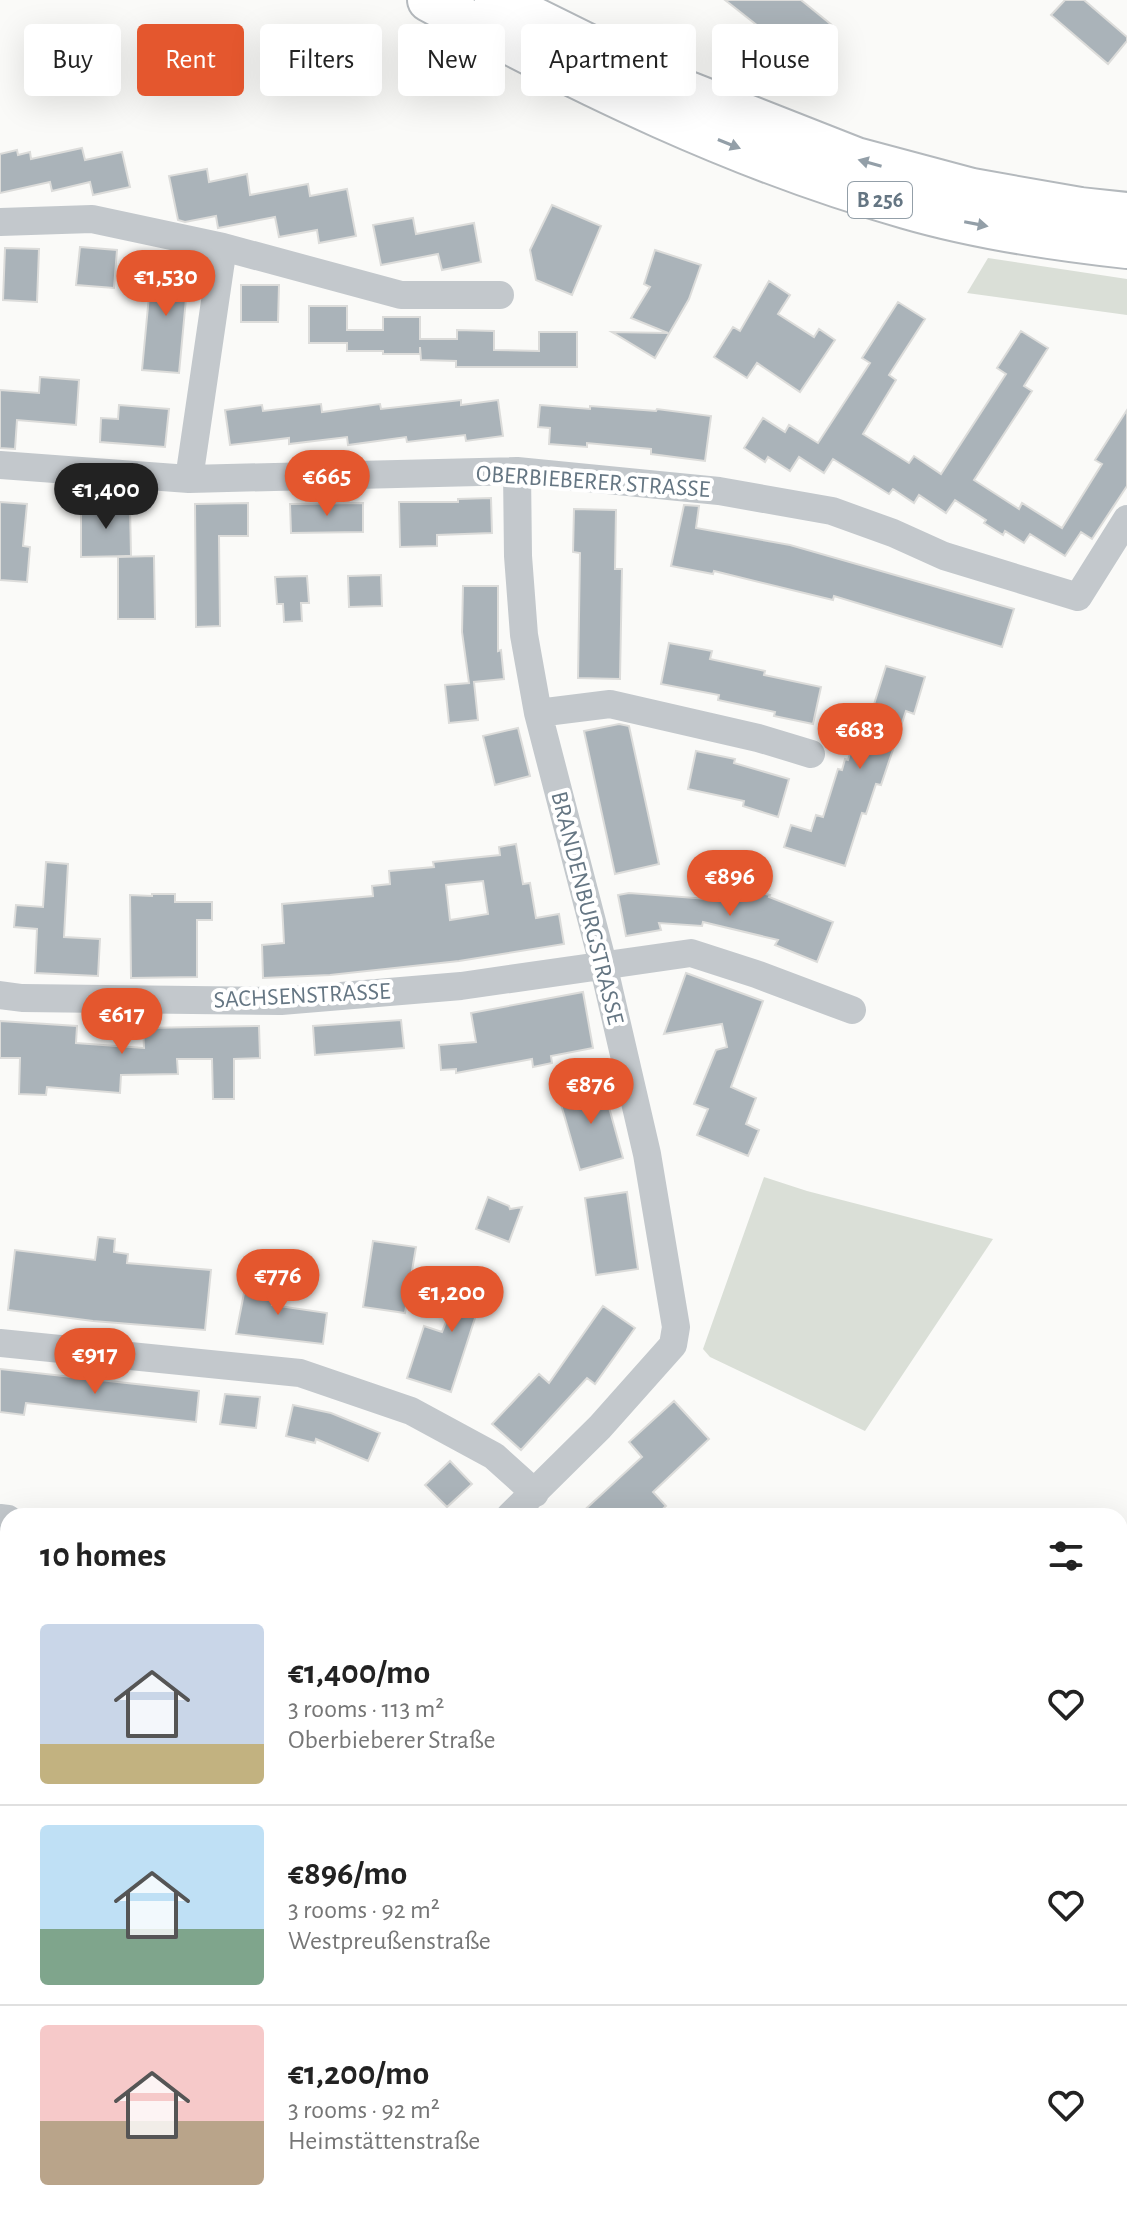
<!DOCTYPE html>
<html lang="en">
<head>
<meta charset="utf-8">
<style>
  :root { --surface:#fff; --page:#f2f2f2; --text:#222; --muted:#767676; --line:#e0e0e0; --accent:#e4572e }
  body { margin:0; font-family:"Alegreya Sans",sans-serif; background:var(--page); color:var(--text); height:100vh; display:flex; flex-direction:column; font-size:30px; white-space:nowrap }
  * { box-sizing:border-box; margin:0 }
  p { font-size:26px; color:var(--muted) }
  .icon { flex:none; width:44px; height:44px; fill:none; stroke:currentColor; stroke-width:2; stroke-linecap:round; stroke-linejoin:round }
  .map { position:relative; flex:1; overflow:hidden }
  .sheet { position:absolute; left:0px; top:1508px; width:1128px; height:712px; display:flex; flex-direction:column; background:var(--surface); border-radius:24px 24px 0 0; box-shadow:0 8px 32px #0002 }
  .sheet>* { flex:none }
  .hud { position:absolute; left:24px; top:24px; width:1080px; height:72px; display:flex; gap:16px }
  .price { position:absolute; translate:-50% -68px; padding:0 18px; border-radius:28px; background:var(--accent); color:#fff; font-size:26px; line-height:52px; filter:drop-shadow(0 2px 4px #0008) }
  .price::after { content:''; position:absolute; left:50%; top:48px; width:24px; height:18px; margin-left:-12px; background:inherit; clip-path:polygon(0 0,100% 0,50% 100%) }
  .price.active { background:#222; color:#fff }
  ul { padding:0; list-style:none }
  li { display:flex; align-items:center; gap:24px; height:200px; padding:0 40px }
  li+li { border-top:2px solid var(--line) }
  li span { display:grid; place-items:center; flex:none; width:224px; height:160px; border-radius:8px; color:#555 }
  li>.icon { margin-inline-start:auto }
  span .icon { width:96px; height:96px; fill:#fffc; stroke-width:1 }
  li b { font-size:34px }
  h2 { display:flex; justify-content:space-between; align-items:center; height:96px; padding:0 40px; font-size:34px }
  .chip { padding:0 28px; border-radius:8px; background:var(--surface); box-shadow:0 8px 32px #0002; font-size:28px; line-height:72px }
  .chip.active { background:var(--accent); color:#fff }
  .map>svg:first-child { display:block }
  .green { fill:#dadfd7 }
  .building { fill:#aab3b9; stroke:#dcdcda; stroke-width:2; fill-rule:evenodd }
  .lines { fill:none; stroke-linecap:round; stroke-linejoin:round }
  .highway-casing { stroke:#b4b9bd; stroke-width:46 }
  .minor { stroke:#c3c8cc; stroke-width:28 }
  .highway { stroke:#fff; stroke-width:42 }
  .oneway { fill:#939fa8 }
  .labels { text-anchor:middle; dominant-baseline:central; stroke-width:8; stroke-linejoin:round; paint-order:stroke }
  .shield { fill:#fff; stroke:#939fa8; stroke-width:2 }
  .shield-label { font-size:22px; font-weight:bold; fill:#657683 }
  .street-label { font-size:24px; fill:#657683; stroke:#fff }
</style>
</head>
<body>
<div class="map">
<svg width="1127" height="2220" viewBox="0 0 1127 2220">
  <rect width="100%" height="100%" fill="#fafaf8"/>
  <path class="green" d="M988,258L1127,279V315L967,293Z
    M764,1177L807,1191L993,1239L865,1431L710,1357L703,1349Z
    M0,1629H8V1759L0,1761Z"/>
  <path class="building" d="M725,0H801L833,26L805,63Z
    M1065,0H1084L1127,37V41L1108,64L1051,15Z
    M82,148L85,160L122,152L130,187L93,195L90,182L52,191L50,182L0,193V154L17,150L18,155L30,152L31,159Z
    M207,169L209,182L247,174L250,195L308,184L310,196L347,189L356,236L319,243L317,230L279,237L275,217L218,228L216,216L185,222L178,220L169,176Z
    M552,205L601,226L572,295L536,280L530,250Z
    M413,218L416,234L474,223L481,262L442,270L438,254L381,265L373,225Z
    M80,247L117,250L114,288L76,285Z
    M5,248L39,249L37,302L3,300Z
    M655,250L701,265L689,299L655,358L612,332L668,333L631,318L650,287L644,284Z
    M152,264L189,267L179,373L142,370Z
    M769,281L790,295L778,314L814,337L819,329L835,340L800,392L757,363L747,378L714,357L733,327L740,331Z
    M241,285H279L278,322H241Z
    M898,302L925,319L889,375L896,380L863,434L909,463L914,456L941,474L1006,374L997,368L1021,331L1048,348L1024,386L1032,391L974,480L1019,509L1022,503L1062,528L1102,464L1095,460L1127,410V486L1092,539L1081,532L1065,556L1030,534L1024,543L1005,531L1003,535L984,523L986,520L955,500L946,513L919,495L914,503L893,489L889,494L833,459L824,473L799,457L790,471L768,457L765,462L744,448L763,418L785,432L789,425L818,443L870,363L862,358Z
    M309,306H347V330H383V317H420V339H457V330L494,331V350L539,351V332H577V367H456V361L421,360L420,347V354H383V351H347V343H309Z
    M40,377L79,380L76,425L17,420L15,449L0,448V390L39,393Z
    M461,400V405L498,400L503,436L466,441L465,435L407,442L406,437L348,445L347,437L289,444V438L230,445L225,410L262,405L263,411L321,404L322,412L380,404L381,409Z
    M119,405L169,409L165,447L100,442L101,418L118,419Z
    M540,405L590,409V406L656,411L657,409L711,416L705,461L651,454V449L587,443V447L549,444L550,428L538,427Z
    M491,498L492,533L437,535V546L400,547L399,502H458V499Z
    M0,502L27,504L23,546L30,547L27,582L0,580Z
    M248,503V536H219L220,626L196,627L195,504Z
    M363,503V532L291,533L290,504Z
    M684,505L699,506L696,528L790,545L1014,609L1002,647L834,596L833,600L714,571L713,574L671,566Z
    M107,506H130L131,556L81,557V507Z
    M574,509L616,510L615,569H622L620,679L578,678L580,553L573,552Z
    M154,556L155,619H118V557Z
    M381,575L382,606L349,607L348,576Z
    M307,576L309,603H301L302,621L284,622L283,604H277L275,577Z
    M463,586H498V651L501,650L504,679L474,682L478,720L449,723L445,685L469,683L462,632Z
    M669,643L712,651L710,659L765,671L764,675L821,687L813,724L774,716L775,712L718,700L719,695L661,684Z
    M886,666L925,677L914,714L906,711L881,785L876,784L866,814L862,813L845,866L784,847L791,825L811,831L816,815L823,817L838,769L842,770L845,759L848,760L862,715L870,717Z
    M619,724L629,726L659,864L615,874L584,731Z
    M518,728L530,776L495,785L483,736Z
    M696,751L735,759L734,763L789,779L778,817L743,806L744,801L688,789Z
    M516,844L523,884L530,883L536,918L559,914L564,944L459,961L330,975L263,978L262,945L284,943L282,904L373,896L372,886L390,884L389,871L434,867L433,862L500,855L499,847ZM483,881L488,914L450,920L446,885Z
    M46,862L68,864L64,937L100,939L98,976L35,973L37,929L14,927L16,905L43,907Z
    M725,885L770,895L769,897L833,922L817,962L775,945L778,940L703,922L702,926L659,923L661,930L626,936L618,895L629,893L721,900Z
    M152,894H175V902H212V920H197V977L131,978L130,895L152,896Z
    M686,973L763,1001L731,1087L756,1098L746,1124L759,1130L748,1156L697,1135L708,1109L694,1104L716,1050L727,1047L722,1024L664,1034Z
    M583,992L593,1048L551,1056L552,1063L533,1067L532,1059L456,1073V1069L441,1070L439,1045L476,1042L471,1013Z
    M401,1020L404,1048L315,1055L313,1026Z
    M0,1021L77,1026L76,1043L144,1048L143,1028L259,1026L260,1058L234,1059V1099H213L212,1059H177L178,1074L121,1075L120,1093L47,1087L46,1095L19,1094L20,1058H0Z
    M602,1082L623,1158L580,1170L558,1094Z
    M627,1192L638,1269L596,1275L585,1198Z
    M488,1197L509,1206L510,1209L522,1207L509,1242L476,1229Z
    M98,1237L115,1239L114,1252L128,1254L127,1263L211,1270L205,1330L93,1321L8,1310L15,1250L95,1260Z
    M373,1241L416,1247L405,1313L363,1307Z
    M468,1268L498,1280L485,1314L477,1312L451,1392L407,1378L424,1326L442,1332Z
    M258,1276L276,1280L272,1305L327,1313L323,1344L236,1334L245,1288L255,1290Z
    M603,1306L635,1328L595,1384L587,1378L521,1450L492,1424L539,1374L549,1383Z
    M0,1369L199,1391L196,1422L26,1403L24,1415L0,1412Z
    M225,1394L260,1397L256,1428L220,1424Z
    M674,1401L709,1439L653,1492L666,1506L655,1516H578L642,1457L629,1442Z
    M293,1405L331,1413L380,1433L368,1461L316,1439L315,1443L286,1436Z
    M450,1461L472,1484L447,1507L425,1485Z"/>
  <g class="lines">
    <g class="highway-casing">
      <path id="highway" d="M429,0C581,83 739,160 906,207C978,228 1053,239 1127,247
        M496,0L668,85L856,159L972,190L1080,209L1127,214"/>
    </g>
    <path class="minor" d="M0,222L92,219L223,247L401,295H500
      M0,465L189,479L517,471L719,491L832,511L893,533L944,556L1078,597L1127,519
      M189,479L223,247
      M538,713L610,704L758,738L811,754
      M0,995L22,998L281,1001L461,986L691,953L756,974L852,1010
      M0,1343L300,1373L411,1411L494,1456L535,1493
      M510,1516L600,1427L673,1345L676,1327L647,1154L603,964L538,713L524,635L518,556L517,471
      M0,1518L8,1519
      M0,1895L8,1892"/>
    <use href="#highway" class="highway"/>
  </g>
  <defs><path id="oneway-solid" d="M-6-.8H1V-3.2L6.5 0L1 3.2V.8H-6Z" transform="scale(2)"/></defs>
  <g class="oneway">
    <use href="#oneway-solid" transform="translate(729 144) rotate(22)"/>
    <use href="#oneway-solid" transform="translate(870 163) rotate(-164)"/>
    <use href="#oneway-solid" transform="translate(976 224) rotate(11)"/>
  </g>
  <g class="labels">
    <rect class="shield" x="848" y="182" width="64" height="36" rx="6"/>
    <g class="shield-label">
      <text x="880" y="200">B 256</text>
    </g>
    <g class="street-label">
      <text transform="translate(593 482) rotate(4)">OBERBIEBERER STRASSE</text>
      <text transform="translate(587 908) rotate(76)">BRANDENBURGSTRASSE</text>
      <text transform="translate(302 996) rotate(-3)">SACHSENSTRASSE</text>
    </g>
  </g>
</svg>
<b class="price" style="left:166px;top:318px">€1,530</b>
<b class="price" style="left:327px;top:518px">€665</b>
<b class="price active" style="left:106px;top:531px">€1,400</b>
<b class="price" style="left:860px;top:771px">€683</b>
<b class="price" style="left:730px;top:918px">€896</b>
<b class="price" style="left:122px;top:1056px">€617</b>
<b class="price" style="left:591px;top:1126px">€876</b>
<b class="price" style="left:278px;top:1317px">€776</b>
<b class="price" style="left:452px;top:1334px">€1,200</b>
<b class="price" style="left:95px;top:1396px">€917</b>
<div class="hud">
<a class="chip">Buy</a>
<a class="chip active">Rent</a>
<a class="chip">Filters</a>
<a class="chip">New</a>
<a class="chip">Apartment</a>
<a class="chip">House</a>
</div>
<section class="sheet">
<h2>10 homes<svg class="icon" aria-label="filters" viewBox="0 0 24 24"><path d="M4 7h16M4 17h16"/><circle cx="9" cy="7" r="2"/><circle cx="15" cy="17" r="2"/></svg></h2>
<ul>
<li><span style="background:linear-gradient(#c9d6e8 75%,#c2b280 0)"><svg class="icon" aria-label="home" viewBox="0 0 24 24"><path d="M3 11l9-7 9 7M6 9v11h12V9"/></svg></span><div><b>€1,400/mo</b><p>3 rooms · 113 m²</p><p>Oberbieberer Straße</p></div><svg class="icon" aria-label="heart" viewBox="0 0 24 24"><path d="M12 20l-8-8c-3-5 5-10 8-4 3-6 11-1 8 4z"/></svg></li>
<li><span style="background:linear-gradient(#bfe0f5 65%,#7fa58c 0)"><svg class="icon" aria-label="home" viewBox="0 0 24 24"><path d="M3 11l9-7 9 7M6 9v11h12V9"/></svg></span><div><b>€896/mo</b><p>3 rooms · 92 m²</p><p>Westpreußenstraße</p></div><svg class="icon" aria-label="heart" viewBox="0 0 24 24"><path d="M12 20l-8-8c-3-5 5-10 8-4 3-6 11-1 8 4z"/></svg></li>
<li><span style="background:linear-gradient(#f6c9c9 60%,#b9a48a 0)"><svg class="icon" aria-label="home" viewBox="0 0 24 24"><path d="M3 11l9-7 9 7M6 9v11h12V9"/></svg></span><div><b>€1,200/mo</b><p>3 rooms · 92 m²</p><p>Heimstättenstraße</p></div><svg class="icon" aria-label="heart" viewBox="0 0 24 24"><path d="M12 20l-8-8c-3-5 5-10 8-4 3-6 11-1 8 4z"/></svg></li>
</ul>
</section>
</div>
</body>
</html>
